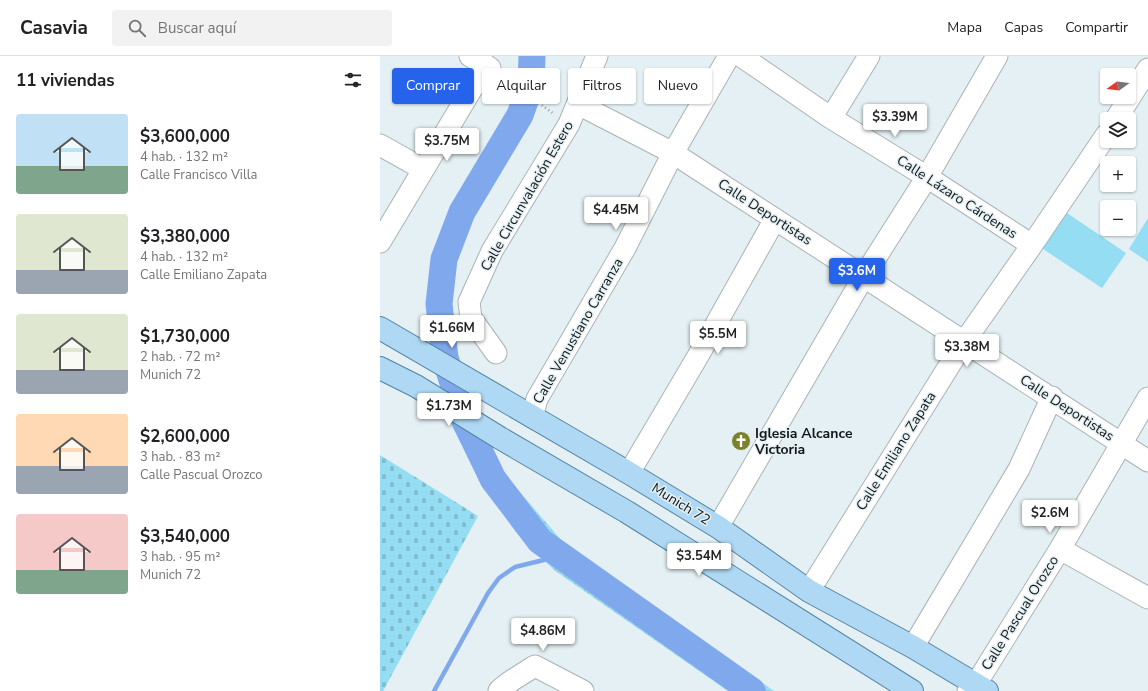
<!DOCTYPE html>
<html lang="es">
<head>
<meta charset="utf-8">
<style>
  :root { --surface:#fff; --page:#f2f2f2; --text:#202124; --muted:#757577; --line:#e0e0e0; --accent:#2563eb }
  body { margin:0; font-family:"Nunito Sans",sans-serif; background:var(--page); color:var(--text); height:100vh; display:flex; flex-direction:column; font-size:15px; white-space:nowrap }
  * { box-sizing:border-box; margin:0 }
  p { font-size:13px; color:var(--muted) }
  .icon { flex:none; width:22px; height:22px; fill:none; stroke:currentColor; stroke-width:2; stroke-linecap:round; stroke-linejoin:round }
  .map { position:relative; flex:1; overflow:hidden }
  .panel { display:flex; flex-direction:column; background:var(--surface); width:380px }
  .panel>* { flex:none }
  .banner { position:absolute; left:12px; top:12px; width:380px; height:36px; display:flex; gap:8px }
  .needle { width:26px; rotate:255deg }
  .fabs { position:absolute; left:720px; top:12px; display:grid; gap:8px }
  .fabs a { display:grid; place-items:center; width:36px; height:36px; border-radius:4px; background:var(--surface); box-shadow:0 1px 3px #0004; font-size:20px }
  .price { position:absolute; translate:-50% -34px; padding:0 9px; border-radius:4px; background:#fff; color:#222; font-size:13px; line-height:26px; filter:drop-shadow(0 1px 2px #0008) }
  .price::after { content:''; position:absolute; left:50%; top:24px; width:12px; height:9px; margin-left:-6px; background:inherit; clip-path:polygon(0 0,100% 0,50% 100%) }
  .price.active { background:var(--accent); color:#fff }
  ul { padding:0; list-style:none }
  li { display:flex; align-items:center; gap:12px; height:100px; padding:0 16px }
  li span { display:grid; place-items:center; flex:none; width:112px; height:80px; border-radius:4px; color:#555 }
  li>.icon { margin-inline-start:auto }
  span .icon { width:48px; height:48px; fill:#fffc; stroke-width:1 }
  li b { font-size:17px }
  h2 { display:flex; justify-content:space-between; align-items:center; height:48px; padding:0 16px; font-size:17px }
  .chip { padding:0 14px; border-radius:4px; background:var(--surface); box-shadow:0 1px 3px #0004; font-size:14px; line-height:36px }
  .chip.active { background:var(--accent); color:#fff }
  header { display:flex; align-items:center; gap:24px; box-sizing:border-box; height:56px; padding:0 20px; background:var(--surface); border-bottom:1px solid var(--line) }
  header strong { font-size:19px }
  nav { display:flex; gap:22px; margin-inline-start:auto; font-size:14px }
  .search { width:280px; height:36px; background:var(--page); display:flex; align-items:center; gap:10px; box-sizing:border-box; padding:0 14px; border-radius:4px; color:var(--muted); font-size:15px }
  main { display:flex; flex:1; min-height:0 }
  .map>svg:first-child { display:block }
  .wetland { fill:url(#wetland-marsh) }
  .cemetery { fill:url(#cemetery-stones) }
  .green { fill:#94ddf2 }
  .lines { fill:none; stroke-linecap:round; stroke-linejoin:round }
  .stream { stroke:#80a9ed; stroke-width:4.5 }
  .river { stroke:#80a9ed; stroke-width:27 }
  .minor-casing { stroke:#a9b3b7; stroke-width:23 }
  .major-casing { stroke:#5584a2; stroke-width:24 }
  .path { stroke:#8f989a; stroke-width:2.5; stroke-dasharray:1 3; stroke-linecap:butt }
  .minor { stroke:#fff; stroke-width:21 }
  .major { stroke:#aed8f4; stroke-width:22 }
  .labels { text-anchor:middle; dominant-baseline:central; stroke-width:3; stroke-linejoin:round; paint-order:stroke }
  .street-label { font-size:14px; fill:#131718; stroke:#e4f0f3 }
  .poi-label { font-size:14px; font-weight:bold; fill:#131718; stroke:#e4f0f3; text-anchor:start }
</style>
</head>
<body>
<header>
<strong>Casavia</strong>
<div class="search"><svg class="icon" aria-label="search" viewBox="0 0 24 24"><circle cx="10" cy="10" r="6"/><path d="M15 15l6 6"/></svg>Buscar aquí</div>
<nav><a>Mapa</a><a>Capas</a><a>Compartir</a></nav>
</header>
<main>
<section class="panel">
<h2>11 viviendas<svg class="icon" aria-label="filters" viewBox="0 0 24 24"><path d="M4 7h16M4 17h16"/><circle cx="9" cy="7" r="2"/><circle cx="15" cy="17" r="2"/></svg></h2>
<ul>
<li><span style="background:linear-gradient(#bfe0f5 65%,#7fa58c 0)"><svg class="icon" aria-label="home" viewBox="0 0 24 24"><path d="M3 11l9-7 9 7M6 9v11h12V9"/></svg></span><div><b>$3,600,000</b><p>4 hab. · 132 m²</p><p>Calle Francisco Villa</p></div></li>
<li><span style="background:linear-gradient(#dfe7d0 70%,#9aa5b1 0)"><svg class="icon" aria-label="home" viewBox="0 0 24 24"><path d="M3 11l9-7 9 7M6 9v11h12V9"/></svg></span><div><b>$3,380,000</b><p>4 hab. · 132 m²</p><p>Calle Emiliano Zapata</p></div></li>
<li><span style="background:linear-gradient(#dfe7d0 70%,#9aa5b1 0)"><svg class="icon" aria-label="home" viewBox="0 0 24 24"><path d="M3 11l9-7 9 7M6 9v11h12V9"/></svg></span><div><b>$1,730,000</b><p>2 hab. · 72 m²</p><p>Munich 72</p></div></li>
<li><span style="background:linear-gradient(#ffd9b3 65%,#9aa5b1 0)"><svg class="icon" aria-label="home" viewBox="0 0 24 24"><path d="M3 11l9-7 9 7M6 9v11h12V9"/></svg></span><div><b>$2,600,000</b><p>3 hab. · 83 m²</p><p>Calle Pascual Orozco</p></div></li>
<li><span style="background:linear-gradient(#f6c9c9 70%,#7fa58c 0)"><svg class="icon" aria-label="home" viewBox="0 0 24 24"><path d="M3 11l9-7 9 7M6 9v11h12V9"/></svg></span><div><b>$3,540,000</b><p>3 hab. · 95 m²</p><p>Munich 72</p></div></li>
</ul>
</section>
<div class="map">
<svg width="768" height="635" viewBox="0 0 768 635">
  <defs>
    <pattern id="wetland-marsh" width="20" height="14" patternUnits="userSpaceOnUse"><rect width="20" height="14" fill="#94ddf2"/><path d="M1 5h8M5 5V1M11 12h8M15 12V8" fill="none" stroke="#7fbdcf"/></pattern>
    <pattern id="cemetery-stones" width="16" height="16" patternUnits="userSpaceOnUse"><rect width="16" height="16" fill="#94ddf2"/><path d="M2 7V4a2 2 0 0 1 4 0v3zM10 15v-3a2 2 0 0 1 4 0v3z" fill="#7fbdcf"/></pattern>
  </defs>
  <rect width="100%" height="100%" fill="#e4f0f3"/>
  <path class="wetland" d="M65,302L96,356L120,413L182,485L394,635H348L174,514L136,476L97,419L67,360Z"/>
  <path class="cemetery" d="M0,399L98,460L3,635H0Z"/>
  <path class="green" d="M684,155L746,197L722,232L660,191Z
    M768,162V206L749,193Z"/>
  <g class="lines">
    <path class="stream" d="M54,635L108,537L119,522L135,511L180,500"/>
    <path class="river" d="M152,0L151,28L140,59L82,156L64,203L59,248L65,302L86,367L113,423L160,485L372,635"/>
    <g class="minor-casing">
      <path id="minor" d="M90,0L110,12
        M361,0L451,62L547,121L652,189
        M198,48L293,97L768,405
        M451,62L489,0
        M736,63L768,13
        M0,89L43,113
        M0,186L106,9
        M116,297L91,262L89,246L112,195L189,68L217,0
        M152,361L157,343L245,192L293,97L349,0
        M249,417L318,300L395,163
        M338,471L484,220L547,121L617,0
        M680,493L768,542
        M429,535L584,286L652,189L727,78
        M533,591L639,413L672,341
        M119,635C123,629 147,615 155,610L203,635
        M588,635L596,628L680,493L768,342"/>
    </g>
    <g class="major-casing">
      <path id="major" d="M0,272L249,417L338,471L429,535L533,591L607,635
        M0,312L36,330L120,382L247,456L532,635"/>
    </g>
    <path class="path" d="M123,21L174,58"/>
    <use href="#minor" class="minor"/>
    <use href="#major" class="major"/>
  </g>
  <defs>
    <g id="church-disc" transform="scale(1)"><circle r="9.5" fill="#7c812c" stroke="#e4f0f3"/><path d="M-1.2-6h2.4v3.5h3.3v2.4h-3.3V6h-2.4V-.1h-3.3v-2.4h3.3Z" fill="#fff"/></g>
  </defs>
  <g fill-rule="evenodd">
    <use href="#church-disc" x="361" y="385"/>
  </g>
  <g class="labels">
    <g class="street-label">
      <text transform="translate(147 140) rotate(-60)">Calle Circunvalación Estero</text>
      <text transform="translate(577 141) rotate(33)">Calle Lázaro Cárdenas</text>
      <text transform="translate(385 156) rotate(33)">Calle Deportistas</text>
      <text transform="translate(198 275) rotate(-60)">Calle Venustiano Carranza</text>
      <text transform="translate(687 352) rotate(33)">Calle Deportistas</text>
      <text transform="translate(516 395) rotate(-58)">Calle Emiliano Zapata</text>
      <text transform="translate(301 448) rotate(32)">Munich 72</text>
      <text transform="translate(640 557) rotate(-58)">Calle Pascual Orozco</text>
    </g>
    <g class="poi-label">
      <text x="375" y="377">Iglesia Alcance<tspan x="375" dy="16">Victoria</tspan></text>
    </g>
  </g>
</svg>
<div class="fabs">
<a><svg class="needle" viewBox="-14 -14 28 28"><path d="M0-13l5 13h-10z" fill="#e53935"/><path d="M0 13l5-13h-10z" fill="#757577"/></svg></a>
<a><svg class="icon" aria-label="layers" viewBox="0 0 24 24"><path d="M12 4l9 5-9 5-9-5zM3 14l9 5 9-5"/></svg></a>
<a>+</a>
<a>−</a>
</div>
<b class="price" style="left:515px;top:82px">$3.39M</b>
<b class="price" style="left:67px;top:106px">$3.75M</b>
<b class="price" style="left:236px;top:175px">$4.45M</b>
<b class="price active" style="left:477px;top:236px">$3.6M</b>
<b class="price" style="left:72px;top:293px">$1.66M</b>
<b class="price" style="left:338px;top:299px">$5.5M</b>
<b class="price" style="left:587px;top:312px">$3.38M</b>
<b class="price" style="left:69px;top:371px">$1.73M</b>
<b class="price" style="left:670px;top:478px">$2.6M</b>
<b class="price" style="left:319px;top:521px">$3.54M</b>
<b class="price" style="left:163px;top:596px">$4.86M</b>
<div class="banner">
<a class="chip active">Comprar</a>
<a class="chip">Alquilar</a>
<a class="chip">Filtros</a>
<a class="chip">Nuevo</a>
</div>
</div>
</main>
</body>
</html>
